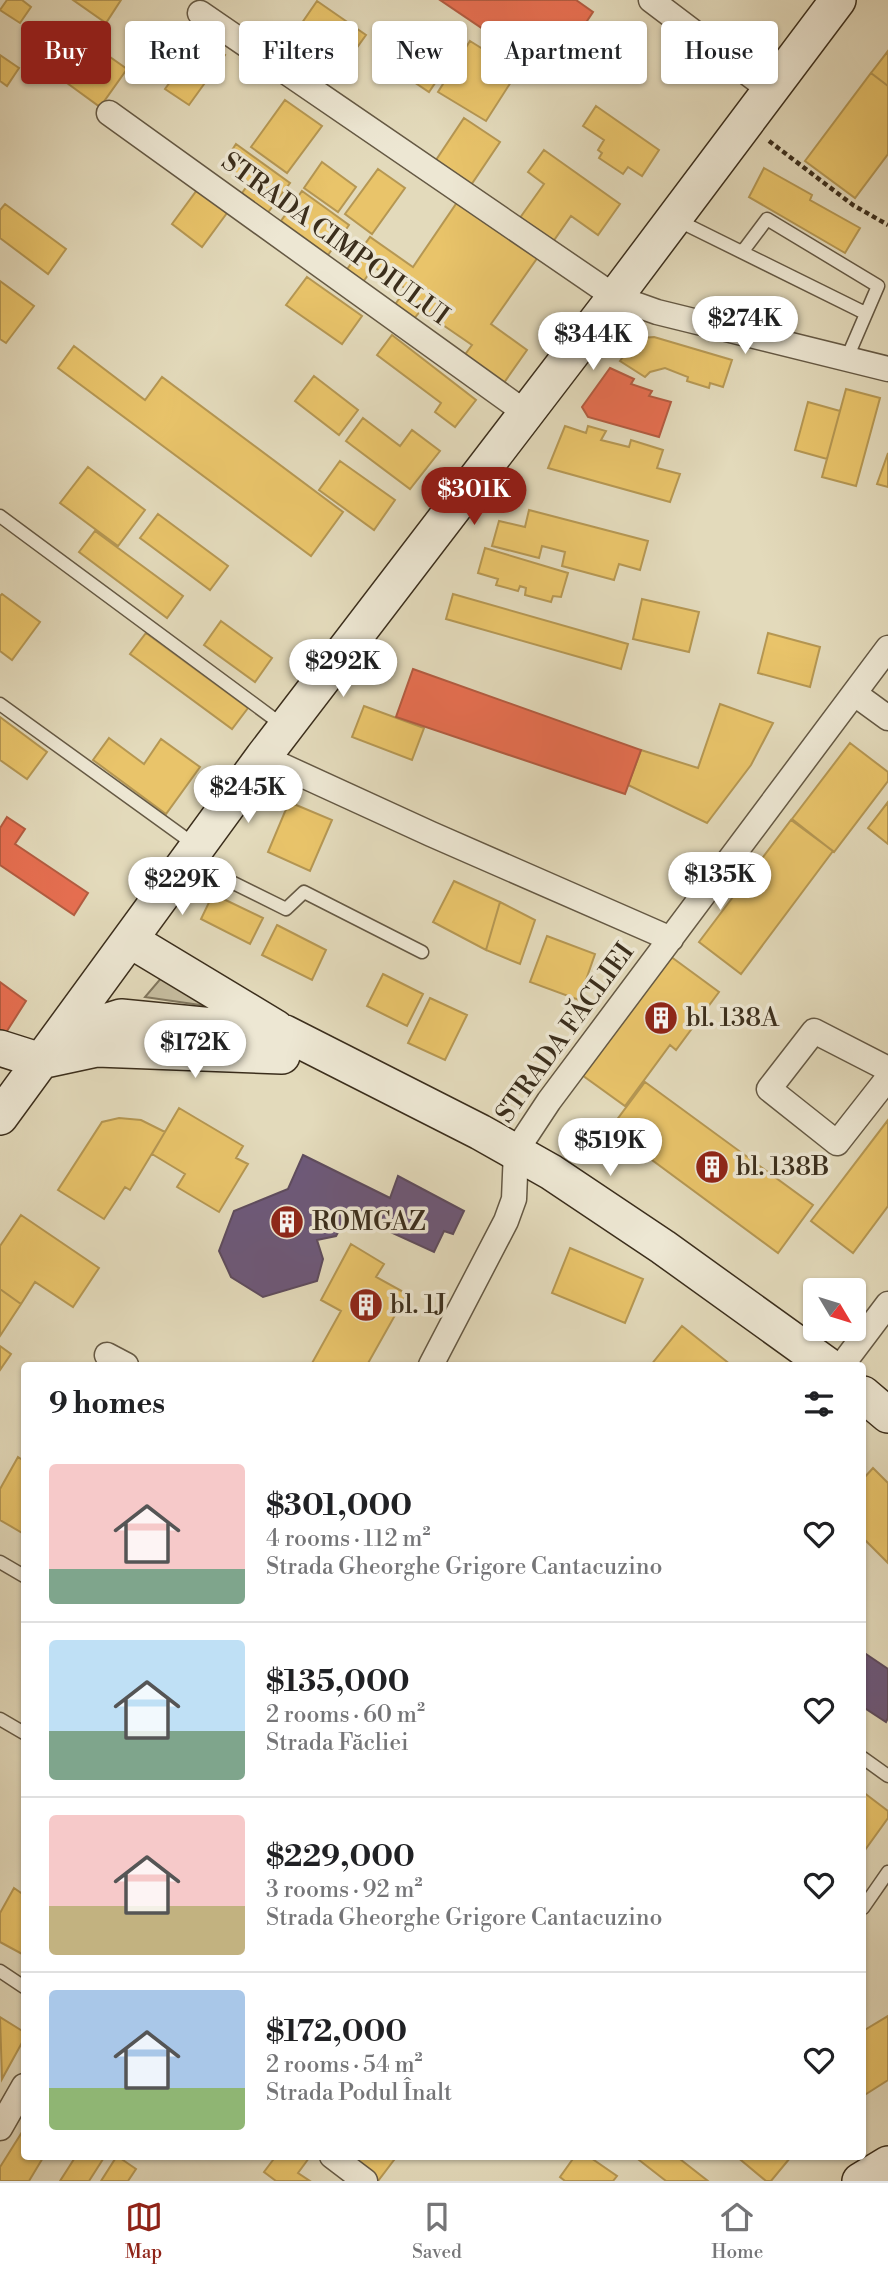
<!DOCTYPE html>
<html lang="en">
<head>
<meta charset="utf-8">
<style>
  :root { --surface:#fff; --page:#f6f6f6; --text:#202124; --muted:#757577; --line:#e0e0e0; --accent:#8f2418 }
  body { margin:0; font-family:"Libre Bodoni",serif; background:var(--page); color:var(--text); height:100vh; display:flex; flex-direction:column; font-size:26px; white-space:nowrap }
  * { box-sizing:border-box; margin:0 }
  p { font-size:23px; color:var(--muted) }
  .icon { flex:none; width:38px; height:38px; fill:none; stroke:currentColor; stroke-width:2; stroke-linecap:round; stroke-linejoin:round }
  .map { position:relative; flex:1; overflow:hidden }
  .panel { position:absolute; left:21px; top:1362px; width:845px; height:798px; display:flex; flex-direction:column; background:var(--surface); border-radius:7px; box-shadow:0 2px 5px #0004 }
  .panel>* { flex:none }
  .hud { position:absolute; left:21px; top:21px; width:847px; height:63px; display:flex; gap:14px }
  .needle { width:46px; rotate:128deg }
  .controls { position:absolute; left:803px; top:1278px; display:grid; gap:14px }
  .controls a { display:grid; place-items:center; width:63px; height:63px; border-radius:7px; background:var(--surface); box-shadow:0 2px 5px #0004; font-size:35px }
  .price { position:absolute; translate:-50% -60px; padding:0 16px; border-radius:24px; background:#fff; color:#222; font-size:23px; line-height:46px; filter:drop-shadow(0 2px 4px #0008) }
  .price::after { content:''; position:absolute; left:50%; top:42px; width:21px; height:16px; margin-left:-10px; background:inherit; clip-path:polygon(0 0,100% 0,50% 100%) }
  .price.on { background:var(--accent); color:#fff }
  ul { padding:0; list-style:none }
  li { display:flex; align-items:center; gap:21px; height:175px; padding:0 28px }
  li+li { border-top:2px solid var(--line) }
  li span { display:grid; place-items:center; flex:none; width:196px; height:140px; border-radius:7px; color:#555 }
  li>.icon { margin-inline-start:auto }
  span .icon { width:84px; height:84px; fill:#fffc; stroke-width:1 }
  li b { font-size:30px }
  h2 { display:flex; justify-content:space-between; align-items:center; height:84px; padding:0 28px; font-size:30px }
  .pill { padding:0 24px; border-radius:7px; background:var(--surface); box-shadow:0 2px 5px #0004; font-size:24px; line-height:63px }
  .pill.on { background:var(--accent); color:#fff }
  .menu { display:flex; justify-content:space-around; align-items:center; height:98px; border-top:2px solid var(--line); background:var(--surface); font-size:19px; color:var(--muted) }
  .menu a { display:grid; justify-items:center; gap:4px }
  .menu .on { color:var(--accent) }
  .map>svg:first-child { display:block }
  .green { fill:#c6bda0; stroke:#80765e; stroke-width:2 }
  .homes { fill:#e9c46a; stroke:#b59753; stroke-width:2 }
  .shops { fill:#e76f51; stroke:#b35c41; stroke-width:2 }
  .offices { fill:#6d597a; stroke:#5e4c5e; stroke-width:2 }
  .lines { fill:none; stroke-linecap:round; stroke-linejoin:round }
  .lane-casing { stroke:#655944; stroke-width:15 }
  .street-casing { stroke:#655944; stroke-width:27 }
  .secondary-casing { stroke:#3b2e1c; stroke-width:38 }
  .path { stroke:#3b2e1c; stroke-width:4.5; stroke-dasharray:5 3.5; stroke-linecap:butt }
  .lane { stroke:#ede7d3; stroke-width:12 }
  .street { stroke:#ede7d3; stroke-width:24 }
  .secondary { stroke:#ede7d3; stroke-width:35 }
  .labels { text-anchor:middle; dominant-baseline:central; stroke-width:7; stroke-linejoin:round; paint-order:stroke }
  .street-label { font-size:26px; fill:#3b2e1c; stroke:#ede7d3 }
  .poi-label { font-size:26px; fill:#3b2e1c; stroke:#ede7d3; text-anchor:start }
</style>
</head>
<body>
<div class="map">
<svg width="888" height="2181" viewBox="0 0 888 2181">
  <rect width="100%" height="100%" fill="#e3dabb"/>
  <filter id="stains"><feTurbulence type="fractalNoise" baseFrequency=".00286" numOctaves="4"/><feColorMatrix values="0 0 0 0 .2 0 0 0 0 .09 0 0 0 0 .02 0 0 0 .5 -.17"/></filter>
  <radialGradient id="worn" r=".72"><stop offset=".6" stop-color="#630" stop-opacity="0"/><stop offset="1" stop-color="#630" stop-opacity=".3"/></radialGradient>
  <path class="green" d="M162,977L207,1006L145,997Z"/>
  <path class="homes" d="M7,0H22L31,7L20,23L0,10Z
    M73,0H121L106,23Z
    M317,1L366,35L343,67L295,33Z
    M423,35L454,55L429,92L399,72Z
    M202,38L225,55L189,105L165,89Z
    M470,41L518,71L486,121L438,92Z
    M93,45L127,69L100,107L67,83Z
    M888,51V86L871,73Z
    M0,55L19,68L7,86L0,81Z
    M871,73L888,86V154L855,198L805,161Z
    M285,100L322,126L287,173L251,147Z
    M596,106L659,150L642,176L628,167L623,174L599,158L602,153L598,150L604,140L583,126Z
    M464,118L500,142L469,188L434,163Z
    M236,144L290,183L266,215L240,196L249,183L223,164Z
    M544,150L620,204L598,235L571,216L550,246L517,222L544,184L528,172Z
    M322,162L356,187L338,212L304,188Z
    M764,168L812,195L810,200L860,228L845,253L749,197Z
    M378,169L405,188L372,234L345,214Z
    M197,190L227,213L202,247L172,224Z
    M302,191L349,225L328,255L281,221Z
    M458,201L538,257L491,324L527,350L501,387L461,360L472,345L421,310L413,320L394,306L406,289L374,267L360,286L343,275L370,237L413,267Z
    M5,204L66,249L48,274L0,238V210Z
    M307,277L362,316L342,344L286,305Z
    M0,281L34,306L6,343L0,339Z
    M392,335L476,400L455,427L435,412L441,403L377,355Z
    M654,337L732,360L723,387L710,383L709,388L687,381L688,377L665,368L650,372L645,377L620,361L634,342L641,338Z
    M74,346L145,400L162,377L343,512L311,556L58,368Z
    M314,376L358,410L339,435L295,401Z
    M846,389L880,398L856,486L822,477Z
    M808,402L840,411L827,459L795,450Z
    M363,418L400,446L412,430L440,451L410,489L346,441Z
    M565,426L586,433L588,426L606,431L601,440L629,447L631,440L663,450L657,468L680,474L670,502L548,468Z
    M888,453V487L877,484Z
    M340,461L395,500L374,530L319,490Z
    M88,467L145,510L118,546L60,503Z
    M529,510L648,541L640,570L619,564L614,580L562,566L565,552L542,546L539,558L492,546L499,521L525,527Z
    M158,514L228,566L210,590L140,538Z
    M95,531L183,596L167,618L79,552Z
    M485,548L568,573L561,597L553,596L551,602L525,595L526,588L520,586L518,591L496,585L498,579L478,573Z
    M2,594L40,622L12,660L0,651V596Z
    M453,594L628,644L621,669L446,619Z
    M642,599L699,612L689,652L633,639Z
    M221,621L272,658L255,682L204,645Z
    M146,633L248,708L232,729L130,654Z
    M768,633L820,647L810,687L758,673Z
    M720,704L773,723L751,765L707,823L628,785L641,750L698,768Z
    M364,706L424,728L412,760L352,737Z
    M0,717L47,752L27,779L0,760Z
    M109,738L144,764L161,739L200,767L166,814L93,760Z
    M850,743L888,772V781L834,852L792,819Z
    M289,802L332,820L310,871L268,852Z
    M888,802V844L868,828Z
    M791,820L833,851L741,974L699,942Z
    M454,881L500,902L486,950L433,922Z
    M213,894L263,918L250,944L201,919Z
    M500,902L535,920L520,964L486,950Z
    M277,925L326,950L312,980L262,955Z
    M547,936L595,954L579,1000L530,982Z
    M670,956L719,992L676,1050L670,1045L625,1106L582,1075Z
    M383,974L423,994L407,1026L367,1006Z
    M430,998L467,1015L445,1060L408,1043Z
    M645,1082L813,1205L778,1253L610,1129Z
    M179,1108L243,1146L236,1158L248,1164L219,1212L177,1187L185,1174L152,1154Z
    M119,1118L141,1120L165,1132L130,1190L125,1187L104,1219L58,1190L102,1122Z
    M888,1120V1206L853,1253L811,1221Z
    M21,1215L99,1268L73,1307L35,1282L21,1304L0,1289V1246Z
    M351,1244L384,1264L376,1277L407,1294L367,1365H311L341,1311L321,1300Z
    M570,1248L643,1279L625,1323L552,1293Z
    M0,1289L21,1304L0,1336Z
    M682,1326L731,1365H651Z
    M0,1346L11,1354L0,1370Z
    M18,1457L24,1461V1534L0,1520V1489Z
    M873,1468L888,1483V1563L863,1538V1479Z
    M863,1792L888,1811V1818L865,1850L863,1849Z
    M14,1888L24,1895V1955L0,1942V1913Z
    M888,2016V2080L863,2096V2031Z
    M0,2017L24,2032V2039L2,2079Z
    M24,2129V2156H44L29,2181H0V2167Z
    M76,2156H105L89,2181H60Z
    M117,2156L136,2169L128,2181H101Z
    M276,2156L309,2158L298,2173L310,2181H276L264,2172Z
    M362,2156H397L378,2181L356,2164Z
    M575,2156H588L617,2176L613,2181H565L560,2177Z
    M634,2156H676L708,2181H666Z
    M736,2156H788L790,2158L771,2181H766Z"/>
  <path class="shops" d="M440,0H576L593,12L551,75Z
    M610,368L634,379L631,384L652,391L649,396L671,402L659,437L588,417L582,407Z
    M413,669L641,750L625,794L396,717Z
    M7,817L25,829L15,844L88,893L74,915L0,865V828Z
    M0,982L26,1001L7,1031L0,1033Z"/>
  <path class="offices" d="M303,1155L390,1198L398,1176L464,1211L453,1234L444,1231L434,1252L349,1213L336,1236L317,1240L323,1259L317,1281L263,1297L231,1277L219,1251L234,1211L288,1189Z
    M863,1652L888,1669V1718L886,1722L863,1707Z"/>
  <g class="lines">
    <g class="lane-casing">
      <path id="lane" d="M677,220L865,313
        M743,251L767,219L878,286L847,358
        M0,516L285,727
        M0,704L195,845
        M189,861L286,909L304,892L422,952
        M0,1562L24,1576
        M0,1719L24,1733
        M863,1758L888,1776
        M863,1908L888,1872
        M0,1971L24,1987"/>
    </g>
    <g class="street-casing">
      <path id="street" d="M651,0L770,90
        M200,13L615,297L657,312L888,369
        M109,113L526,413
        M855,694L888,718
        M263,757L431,834L671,939
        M888,1069L814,1031L769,1089L837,1143L888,1078
        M107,1355L126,1365
        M431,1365L506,1221L514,1199L516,1151L549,1101L888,648
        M842,1365L888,1304
        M0,2128L24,2086
        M332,2156L365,2181"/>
    </g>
    <g class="secondary-casing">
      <path id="secondary" d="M130,940L276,1028
        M61,1046L89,1027L121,1017L285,1033L480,1132L551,1172L663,1247L827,1365
        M0,1048L41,1061L97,1049L282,1056
        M0,1117L263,757L615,297L838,0
        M863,1394L888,1415
        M860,2181L888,2164"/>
    </g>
    <path class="path" d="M769,141L853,205L888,225"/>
    <use href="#lane" class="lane"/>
    <use href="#street" class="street"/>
    <use href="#secondary" class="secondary"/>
  </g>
  <defs>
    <g id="building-disc" transform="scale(1.75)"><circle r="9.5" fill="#8f2418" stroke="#ede7d3"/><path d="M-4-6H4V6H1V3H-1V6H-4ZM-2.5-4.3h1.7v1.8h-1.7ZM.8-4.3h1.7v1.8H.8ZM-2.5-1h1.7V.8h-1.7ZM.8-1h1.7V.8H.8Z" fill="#fff"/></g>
  </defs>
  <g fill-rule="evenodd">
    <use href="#building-disc" x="661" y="1018"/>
    <use href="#building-disc" x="712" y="1167"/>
    <use href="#building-disc" x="287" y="1222"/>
    <use href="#building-disc" x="366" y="1305"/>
  </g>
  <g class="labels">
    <g class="street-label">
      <text transform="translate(335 239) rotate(36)">STRADA CIMPOIULUI</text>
      <text transform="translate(565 1033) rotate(-54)">STRADA FĂCLIEI</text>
    </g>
    <g class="poi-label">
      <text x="686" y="1018">bl. 138A</text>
      <text x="736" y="1167">bl. 138B</text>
      <text x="312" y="1222">ROMGAZ</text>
      <text x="390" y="1305">bl. 1J</text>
    </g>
  </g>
  <rect width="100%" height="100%" filter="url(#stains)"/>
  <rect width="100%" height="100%" fill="url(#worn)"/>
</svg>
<div class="controls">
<a><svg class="needle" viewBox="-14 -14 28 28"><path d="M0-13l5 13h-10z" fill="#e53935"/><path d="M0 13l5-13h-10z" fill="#757577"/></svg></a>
</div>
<b class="price" style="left:745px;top:356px">$274K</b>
<b class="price" style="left:593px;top:372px">$344K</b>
<b class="price on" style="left:474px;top:527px">$301K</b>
<b class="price" style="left:343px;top:699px">$292K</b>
<b class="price" style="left:248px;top:825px">$245K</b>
<b class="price" style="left:720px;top:912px">$135K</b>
<b class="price" style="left:182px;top:917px">$229K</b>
<b class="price" style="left:195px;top:1080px">$172K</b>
<b class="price" style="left:610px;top:1178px">$519K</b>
<div class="hud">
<a class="pill on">Buy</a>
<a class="pill">Rent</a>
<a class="pill">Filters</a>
<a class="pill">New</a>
<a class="pill">Apartment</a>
<a class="pill">House</a>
</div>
<section class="panel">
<h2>9 homes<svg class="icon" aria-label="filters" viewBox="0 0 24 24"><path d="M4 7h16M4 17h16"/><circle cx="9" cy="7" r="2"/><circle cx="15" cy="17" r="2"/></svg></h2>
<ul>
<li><span style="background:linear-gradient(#f6c9c9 75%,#7fa58c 0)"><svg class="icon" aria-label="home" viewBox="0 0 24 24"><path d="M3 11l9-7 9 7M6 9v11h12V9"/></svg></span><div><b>$301,000</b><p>4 rooms · 112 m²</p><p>Strada Gheorghe Grigore Cantacuzino</p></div><svg class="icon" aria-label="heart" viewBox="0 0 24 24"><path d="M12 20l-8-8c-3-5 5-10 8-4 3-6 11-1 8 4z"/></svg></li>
<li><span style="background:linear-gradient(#bfe0f5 65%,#7fa58c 0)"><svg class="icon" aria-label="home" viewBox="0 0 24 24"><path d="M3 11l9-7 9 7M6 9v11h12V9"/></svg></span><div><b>$135,000</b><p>2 rooms · 60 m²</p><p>Strada Făcliei</p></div><svg class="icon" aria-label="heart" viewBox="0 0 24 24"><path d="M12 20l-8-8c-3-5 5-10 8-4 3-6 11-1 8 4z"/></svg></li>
<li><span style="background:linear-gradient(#f6c9c9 65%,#c2b280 0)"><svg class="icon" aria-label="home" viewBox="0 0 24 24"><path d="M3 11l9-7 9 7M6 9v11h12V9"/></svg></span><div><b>$229,000</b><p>3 rooms · 92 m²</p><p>Strada Gheorghe Grigore Cantacuzino</p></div><svg class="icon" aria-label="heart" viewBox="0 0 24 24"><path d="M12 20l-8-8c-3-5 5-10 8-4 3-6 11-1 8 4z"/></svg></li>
<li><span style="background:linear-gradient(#a9c7e8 70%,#8fb573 0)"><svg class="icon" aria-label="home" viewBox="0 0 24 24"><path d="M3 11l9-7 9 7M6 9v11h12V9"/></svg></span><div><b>$172,000</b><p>2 rooms · 54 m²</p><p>Strada Podul Înalt</p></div><svg class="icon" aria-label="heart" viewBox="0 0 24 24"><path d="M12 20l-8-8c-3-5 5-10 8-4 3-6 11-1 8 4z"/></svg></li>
</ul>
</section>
</div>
<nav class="menu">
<a class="on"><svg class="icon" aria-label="map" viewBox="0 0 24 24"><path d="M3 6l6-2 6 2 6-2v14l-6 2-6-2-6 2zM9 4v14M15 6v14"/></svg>Map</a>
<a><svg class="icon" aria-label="saved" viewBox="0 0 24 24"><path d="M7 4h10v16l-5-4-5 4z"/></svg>Saved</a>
<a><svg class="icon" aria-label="home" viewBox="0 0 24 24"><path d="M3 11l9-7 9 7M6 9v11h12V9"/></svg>Home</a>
</nav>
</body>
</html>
